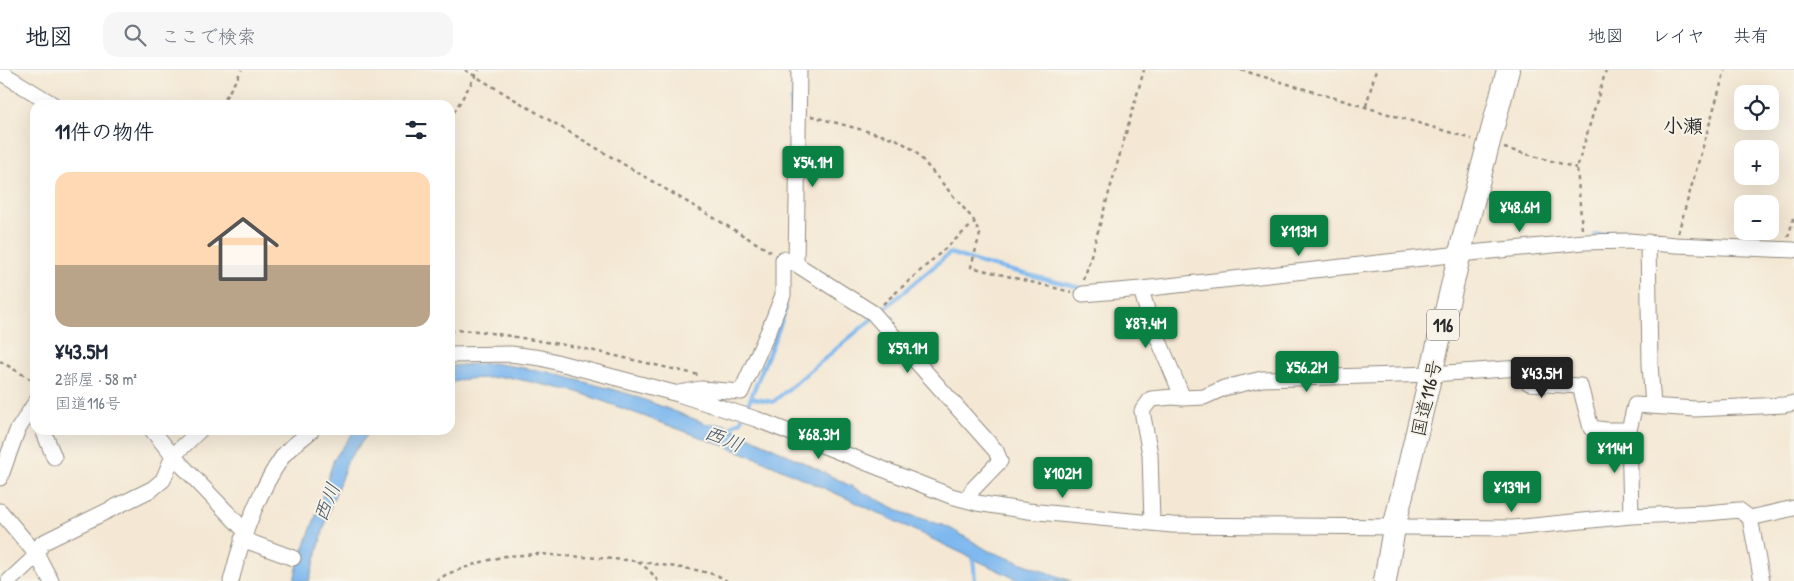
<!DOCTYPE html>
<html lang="ja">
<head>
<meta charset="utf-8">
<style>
  :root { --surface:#fff; --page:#f6f6f7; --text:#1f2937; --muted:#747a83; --line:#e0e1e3; --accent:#0b8043 }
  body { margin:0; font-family:"Patrick Hand","Klee One",sans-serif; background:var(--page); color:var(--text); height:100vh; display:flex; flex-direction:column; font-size:19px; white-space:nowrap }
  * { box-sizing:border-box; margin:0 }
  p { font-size:16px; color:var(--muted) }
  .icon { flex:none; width:28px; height:28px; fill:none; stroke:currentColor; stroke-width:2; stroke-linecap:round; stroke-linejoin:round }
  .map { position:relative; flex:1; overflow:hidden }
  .sheet { position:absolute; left:30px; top:30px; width:425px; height:335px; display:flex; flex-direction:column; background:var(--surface); border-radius:15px; box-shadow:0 5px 20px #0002 }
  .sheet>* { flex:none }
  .fabs { position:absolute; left:1734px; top:15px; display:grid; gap:10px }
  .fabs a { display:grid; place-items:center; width:45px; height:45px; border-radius:10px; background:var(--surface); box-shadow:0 5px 20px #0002; font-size:25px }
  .price { position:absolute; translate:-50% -42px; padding:0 11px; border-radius:5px; background:var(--accent); color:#fff; font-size:16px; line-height:32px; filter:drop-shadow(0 1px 2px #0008) }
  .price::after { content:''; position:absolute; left:50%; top:30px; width:15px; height:11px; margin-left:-8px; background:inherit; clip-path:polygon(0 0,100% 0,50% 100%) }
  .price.selected { background:#222; color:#fff }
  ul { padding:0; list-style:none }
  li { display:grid; align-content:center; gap:10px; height:265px; padding:0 25px }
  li+li { border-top:1px solid var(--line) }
  li span { display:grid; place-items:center; height:155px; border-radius:15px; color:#555 }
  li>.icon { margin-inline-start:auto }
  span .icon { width:90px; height:90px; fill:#fffc; stroke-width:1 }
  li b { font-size:21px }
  h2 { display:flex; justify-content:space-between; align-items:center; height:60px; padding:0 25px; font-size:21px }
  header { display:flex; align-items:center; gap:30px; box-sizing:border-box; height:70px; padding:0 25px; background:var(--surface); border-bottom:1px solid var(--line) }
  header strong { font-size:24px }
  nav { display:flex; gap:28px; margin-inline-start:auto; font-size:18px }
  .search { width:350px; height:45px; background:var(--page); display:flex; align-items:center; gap:12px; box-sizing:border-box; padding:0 18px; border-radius:15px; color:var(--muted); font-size:19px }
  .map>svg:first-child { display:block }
  .water { fill:#7db8ef; stroke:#54728d }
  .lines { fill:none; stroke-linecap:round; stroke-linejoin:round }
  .stream { stroke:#7db8ef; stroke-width:4 }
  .minor-casing { stroke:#908a80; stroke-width:17 }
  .highway-casing { stroke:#908a80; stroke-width:24 }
  .path { stroke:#908a80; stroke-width:2.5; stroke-dasharray:4 4; stroke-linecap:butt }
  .minor { stroke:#fff; stroke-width:15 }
  .highway { stroke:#fff; stroke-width:22 }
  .labels { text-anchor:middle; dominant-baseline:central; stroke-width:4; stroke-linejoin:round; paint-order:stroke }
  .shield { fill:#f7f3e8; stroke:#686764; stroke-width:1 }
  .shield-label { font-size:18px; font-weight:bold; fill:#2b2b2b }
  .street-label { font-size:19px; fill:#2b2b2b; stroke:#f7f3e8 }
  .neighbourhood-label { font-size:20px; font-weight:bold; fill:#2b2b2b; stroke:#f7f3e8 }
  .water-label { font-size:20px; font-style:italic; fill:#456; stroke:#f7f3e8 }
</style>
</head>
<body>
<header>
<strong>地図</strong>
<div class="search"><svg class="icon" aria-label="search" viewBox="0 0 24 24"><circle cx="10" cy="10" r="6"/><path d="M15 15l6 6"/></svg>ここで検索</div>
<nav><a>地図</a><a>レイヤ</a><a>共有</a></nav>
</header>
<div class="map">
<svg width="1794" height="511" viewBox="0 0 1794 511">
  <rect width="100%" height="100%" fill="#f7f3e8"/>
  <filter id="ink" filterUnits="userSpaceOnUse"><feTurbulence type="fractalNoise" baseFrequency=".02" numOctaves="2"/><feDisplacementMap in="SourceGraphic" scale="10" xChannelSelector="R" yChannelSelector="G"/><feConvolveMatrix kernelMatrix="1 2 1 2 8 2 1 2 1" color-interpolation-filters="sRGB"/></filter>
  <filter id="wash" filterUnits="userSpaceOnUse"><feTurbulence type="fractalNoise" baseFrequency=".0096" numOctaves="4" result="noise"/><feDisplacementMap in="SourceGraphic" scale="20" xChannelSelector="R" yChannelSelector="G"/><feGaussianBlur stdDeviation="1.12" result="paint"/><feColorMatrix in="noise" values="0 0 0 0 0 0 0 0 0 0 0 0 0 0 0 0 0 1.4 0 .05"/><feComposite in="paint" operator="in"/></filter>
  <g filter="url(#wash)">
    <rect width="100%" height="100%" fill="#f4e8d4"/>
    <path class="water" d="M493,293L548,302L629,324L707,354H723L813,397L904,443L948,457L989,481L1071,511H1020L855,432L757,388L578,322L508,307L465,309L450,313V296Z
      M355,360H371L348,390L329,441L309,511H294L298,494L318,440L334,389Z"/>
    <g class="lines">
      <path class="stream" d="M791,65V30
        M1595,165L1626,161L1657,166
        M879,243L950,183L981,193L1082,218
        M752,328L773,332L873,248
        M745,342L780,256L786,237
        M726,360L741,351L742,348
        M973,486L975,511"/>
    </g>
  </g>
  <g filter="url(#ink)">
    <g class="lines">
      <g class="minor-casing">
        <path id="minor" d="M0,2L54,35
          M1648,172L1650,294L1653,336
          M796,194L799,0
          M1141,219L1149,247L1183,328
          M1083,224L1141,219L1460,184L1584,172L1629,171L1676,175L1794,180
          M450,285L511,284L541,288L678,324L756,349L951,426L977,433L1028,441L1172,455L1513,458L1631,446L1707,443L1739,440L1750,448L1762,511
          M679,323L701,319L741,322L769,260L783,225V189L796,194L873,243L996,381L1000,391L973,419L967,430
          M43,360L54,387
          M152,360L173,386L245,461
          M0,408L17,361L35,333
          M0,441L37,485L51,511
          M1631,446L1629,360L1635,335L1695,339L1784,335L1794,333
          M1750,448L1794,438
          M1152,452L1150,384L1142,341L1151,329L1173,327L1183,328L1204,327L1224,318L1262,309L1432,304L1520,298L1529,313L1580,316L1591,358L1606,360H1629
          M242,469L293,488
          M9,511L37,485L42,473L152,419L163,410L173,386L200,360
          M231,511C242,467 257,423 283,386C290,376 303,369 312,360"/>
      </g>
      <g class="highway-casing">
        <path id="highway" d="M1385,511L1394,458L1434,291L1464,166L1508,0"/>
      </g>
      <path class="path" d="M465,0L773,183
        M1241,0L1472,69
        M221,35L242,0
        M1366,36L1376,0
        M811,46L896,69L914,80L973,149L980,164L971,197L1071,222
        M450,49L479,0
        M1504,78L1577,98
        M1582,159L1577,98L1606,0
        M1678,163L1725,0
        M1788,167L1794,147
        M1084,210L1144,0
        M883,234L975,152
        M450,260L479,261L577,277L699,305
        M0,291L35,312
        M638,492L649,500L658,511
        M436,511L447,504L478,493L505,486L538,484L628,490L696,500L717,505L727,511"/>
      <use href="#minor" class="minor"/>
      <use href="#highway" class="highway"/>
    </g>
  </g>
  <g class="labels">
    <rect class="shield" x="1427" y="239.5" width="32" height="31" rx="4"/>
    <g class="shield-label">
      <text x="1443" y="255">116</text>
    </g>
    <g class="street-label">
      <text transform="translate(1426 328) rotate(-77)">国道116号</text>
    </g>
    <g class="neighbourhood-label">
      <text x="1683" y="55">小瀬</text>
    </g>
    <g class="water-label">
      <text transform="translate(724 368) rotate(22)">西川</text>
      <text transform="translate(326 432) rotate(-68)">西川</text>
    </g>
  </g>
</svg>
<div class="fabs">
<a><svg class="icon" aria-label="locate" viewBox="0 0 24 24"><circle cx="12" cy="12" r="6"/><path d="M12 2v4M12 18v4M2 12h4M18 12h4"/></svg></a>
<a>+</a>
<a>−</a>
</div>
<b class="price" style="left:813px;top:118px">¥54.1M</b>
<b class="price" style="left:1520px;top:163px">¥48.6M</b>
<b class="price" style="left:1299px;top:187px">¥113M</b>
<b class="price" style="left:1146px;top:279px">¥87.4M</b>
<b class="price" style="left:908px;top:304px">¥59.1M</b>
<b class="price" style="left:1307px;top:323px">¥56.2M</b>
<b class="price selected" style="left:1542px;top:329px">¥43.5M</b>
<b class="price" style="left:819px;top:390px">¥68.3M</b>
<b class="price" style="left:1615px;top:404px">¥114M</b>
<b class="price" style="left:1063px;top:429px">¥102M</b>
<b class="price" style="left:1512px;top:443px">¥139M</b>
<section class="sheet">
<h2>11件の物件<svg class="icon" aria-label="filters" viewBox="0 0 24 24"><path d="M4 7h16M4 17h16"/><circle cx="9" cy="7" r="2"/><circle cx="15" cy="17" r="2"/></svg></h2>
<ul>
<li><span style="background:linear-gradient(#ffd9b3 60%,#b9a48a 0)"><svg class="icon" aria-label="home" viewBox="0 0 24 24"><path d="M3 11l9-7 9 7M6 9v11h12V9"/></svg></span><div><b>¥43.5M</b><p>2部屋 · 58 m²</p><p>国道116号</p></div></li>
</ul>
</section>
</div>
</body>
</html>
